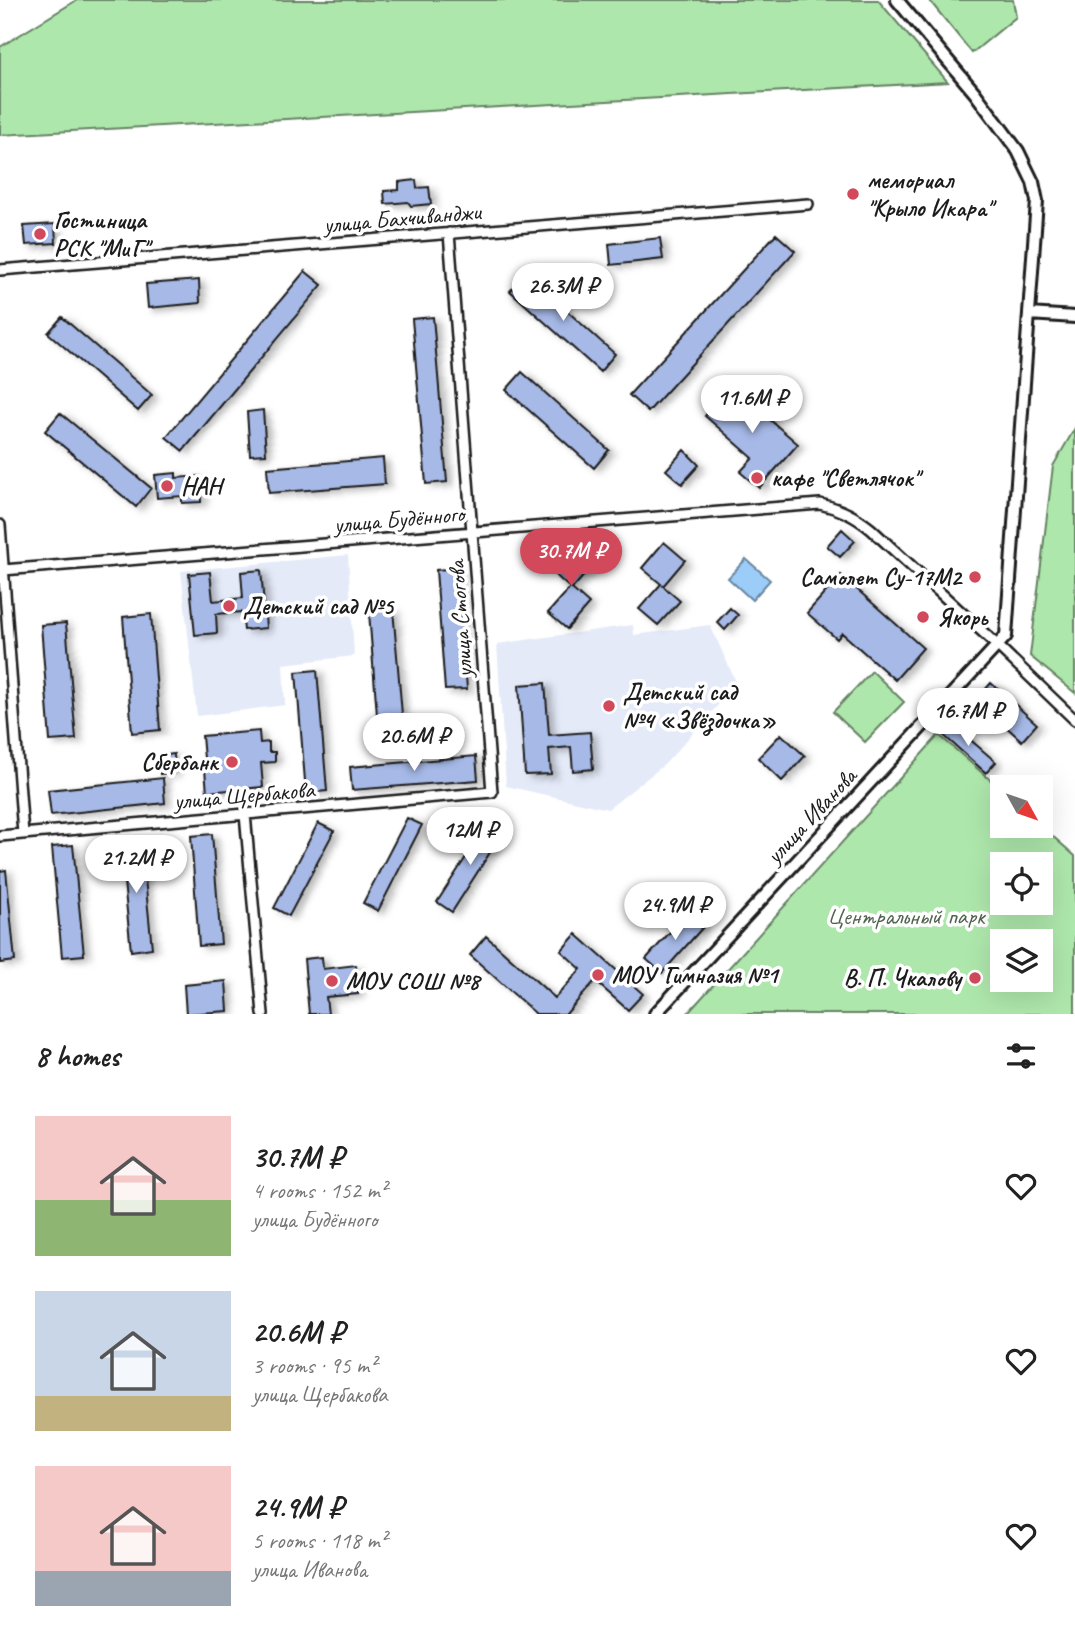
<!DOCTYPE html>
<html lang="en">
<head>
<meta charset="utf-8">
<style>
  :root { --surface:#fff; --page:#f2f2f2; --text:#222; --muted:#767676; --accent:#d1495b }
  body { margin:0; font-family:Caveat,sans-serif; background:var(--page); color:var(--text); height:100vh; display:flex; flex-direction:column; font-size:26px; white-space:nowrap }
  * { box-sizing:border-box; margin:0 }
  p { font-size:23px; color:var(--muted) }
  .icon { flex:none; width:38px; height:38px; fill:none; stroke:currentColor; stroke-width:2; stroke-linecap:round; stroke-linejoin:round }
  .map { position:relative; height:1014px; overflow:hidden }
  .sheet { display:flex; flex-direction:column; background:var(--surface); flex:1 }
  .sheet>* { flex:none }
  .needle { width:46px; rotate:130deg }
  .controls { position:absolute; left:990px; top:775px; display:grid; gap:14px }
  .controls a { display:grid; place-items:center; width:63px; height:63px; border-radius:0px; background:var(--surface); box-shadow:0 7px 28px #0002; font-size:35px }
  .price { position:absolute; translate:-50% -60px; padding:0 16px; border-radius:24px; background:#fff; color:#222; font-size:23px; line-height:46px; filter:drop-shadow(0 2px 4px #0008) }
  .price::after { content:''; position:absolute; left:50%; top:42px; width:21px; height:16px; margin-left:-10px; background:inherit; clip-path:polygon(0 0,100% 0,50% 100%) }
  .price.active { background:var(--accent); color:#fff }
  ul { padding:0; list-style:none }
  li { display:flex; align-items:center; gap:21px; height:175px; padding:0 35px }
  li span { display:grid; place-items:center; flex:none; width:196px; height:140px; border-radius:0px; color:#555 }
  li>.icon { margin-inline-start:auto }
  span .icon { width:84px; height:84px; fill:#fffc; stroke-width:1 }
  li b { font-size:30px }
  h2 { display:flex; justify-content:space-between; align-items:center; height:84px; padding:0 35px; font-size:30px }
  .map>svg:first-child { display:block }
  .built { fill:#e4eaf8 }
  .green { fill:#aee7ac; stroke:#658264; stroke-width:2; fill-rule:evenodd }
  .water { fill:#9cccf8; stroke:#6986a0; stroke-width:2 }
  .building { fill:#a6b9e7; stroke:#1c1c1c; stroke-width:2; filter:url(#shadow) }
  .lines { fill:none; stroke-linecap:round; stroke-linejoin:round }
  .minor-casing { stroke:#1c1c1c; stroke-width:14 }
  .tertiary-casing { stroke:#1c1c1c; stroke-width:16 }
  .minor { stroke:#fff; stroke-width:9 }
  .tertiary { stroke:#fff; stroke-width:10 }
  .poi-dot { fill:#d1495b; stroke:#fff; stroke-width:2.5 }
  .labels { text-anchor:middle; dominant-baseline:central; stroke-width:7; stroke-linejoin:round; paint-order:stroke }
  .poi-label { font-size:24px; font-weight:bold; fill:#1c1c1c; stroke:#fff; text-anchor:start }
  .street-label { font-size:24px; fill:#1c1c1c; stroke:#fff }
  .park-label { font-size:24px; fill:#4f634e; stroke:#fff }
</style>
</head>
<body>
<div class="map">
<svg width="1075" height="1014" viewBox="0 0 1075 1014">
  <defs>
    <filter id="shadow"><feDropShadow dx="5.5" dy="3" stdDeviation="3.5" flood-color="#0004"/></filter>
  </defs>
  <rect width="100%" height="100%" fill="#fff"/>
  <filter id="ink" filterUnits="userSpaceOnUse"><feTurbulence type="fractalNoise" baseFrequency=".0143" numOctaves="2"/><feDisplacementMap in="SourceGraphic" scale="14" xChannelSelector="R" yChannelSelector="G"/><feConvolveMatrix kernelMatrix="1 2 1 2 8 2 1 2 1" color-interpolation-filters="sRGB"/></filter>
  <g filter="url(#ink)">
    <path class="built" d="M348,555L354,656L283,664L285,705L197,716L181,571Z
      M633,625L634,635L710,625L737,684L665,764L608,809L506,786L497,644Z"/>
    <path class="green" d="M77,0H878L948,82L0,135V47Z
      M929,0H1013L1016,17L972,53Z
      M1075,428V693L1030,656L1053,466Z
      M872,671L904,702L865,742L833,712Z
      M939,735L1003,791V826H1041L1075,856V1014H687ZM1003,864H1041V903H1003ZM1003,942H1041V980H1003Z"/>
    <path class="water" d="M746,559L770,580L752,600L728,578Z"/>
    <path class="building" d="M416,180L417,188L429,187L431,204L411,206L408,202L385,204L384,191L399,190V182Z
      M55,224L56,243L26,245L24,226Z
      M776,234L795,251L648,412L629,395Z
      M660,238L663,259L611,265L609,244Z
      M305,271L322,285L183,451L166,437Z
      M526,274L615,354L600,372L510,291Z
      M199,280L200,303L148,308L146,284Z
      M62,317L152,395L138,411L48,333Z
      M433,317L447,482L426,484L412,319Z
      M522,372L609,450L594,468L506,390Z
      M731,386L798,444L759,488L740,472L753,458L705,416Z
      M263,410L266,454L250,455L247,412Z
      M60,413L151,488L136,507L45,431Z
      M684,450L699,465L682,484L666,470Z
      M383,458L385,484L269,493L267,468Z
      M176,473V478L200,476L201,502L182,503V496L157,498L155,475Z
      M842,529L855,541L840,557L827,546Z
      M664,542L685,560L663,586L680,601L658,625L639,609L661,584L642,568Z
      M574,547L594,564L572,589L589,604L567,629L548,613L570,588L552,572Z
      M458,568L467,689L445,690L436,570Z
      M261,570L266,628L244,630L242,612L216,614L217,633L195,635L189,574L210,572L213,601L243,598L241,572Z
      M841,575L923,648L895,680L842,633L837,639L807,613Z
      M730,608L738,615L725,630L717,622Z
      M393,609L403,726L378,728L369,612Z
      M151,614L160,730L132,733L123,617Z
      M66,623L76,739L50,741L41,625Z
      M317,670L327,791L306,793L296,672Z
      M545,683L549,735L590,732L593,769L573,771L571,747L549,749L551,774L525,775L519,685Z
      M991,683L1037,724L1022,741L976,700Z
      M950,722L996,762L986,773L941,733Z
      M259,731L260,743L269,742V752H275V762L261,763L263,787L207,792L202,736Z
      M781,734L805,756L782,781L758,758Z
      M174,754L175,772L160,774L159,756Z
      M476,756L478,780L352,790L350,767Z
      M163,778L165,803L51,815L48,790Z
      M407,818L422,825L378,911L363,903Z
      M318,823L334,831L289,916L274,908Z
      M488,823L503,832L452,912L437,902Z
      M212,834L221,944L199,946L191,836Z
      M141,839L152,948L131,951L120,842Z
      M73,845L84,955L62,957L52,847Z
      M6,870L15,961L0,963V871Z
      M688,912L704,926L662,973L646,959Z
      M576,934L643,994L628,1010L595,981L566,1014H536L470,955L486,936L555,998L581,969L561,951Z
      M322,957L323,969L356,965L358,994L326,997L328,1014H309L304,959Z
      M226,981L228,1011L186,1014L184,985Z"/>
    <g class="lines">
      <g class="minor-casing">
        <path id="minor" d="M0,270L808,204
          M0,525L23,834
          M3,570L820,504C841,509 855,516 871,529L998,646L1075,720
          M245,814L263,1014
          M0,836L492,792L449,233"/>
      </g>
      <g class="tertiary-casing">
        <path id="tertiary" d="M1029,314L1075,317
          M655,1014L1006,636L1037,201L1033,182L1018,151L975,93L897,0"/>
      </g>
      <use href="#minor" class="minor"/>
      <use href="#tertiary" class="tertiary"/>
    </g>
  </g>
  <g class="poi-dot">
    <circle cx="853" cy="194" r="7"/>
    <circle cx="40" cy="234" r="7"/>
    <circle cx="757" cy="478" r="7"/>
    <circle cx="167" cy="486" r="7"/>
    <circle cx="975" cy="577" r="7"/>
    <circle cx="229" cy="606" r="7"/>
    <circle cx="923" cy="617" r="7"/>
    <circle cx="609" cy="706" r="7"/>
    <circle cx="232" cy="762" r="7"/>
    <circle cx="598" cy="975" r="7"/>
    <circle cx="975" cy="978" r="7"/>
    <circle cx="332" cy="981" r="7"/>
  </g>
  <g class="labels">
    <g class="poi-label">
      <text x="867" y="180">мемориал<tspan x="867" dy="28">"Крыло Икара"</tspan></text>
      <text x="54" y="220">Гостиница<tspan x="54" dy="28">РСК "МиГ"</tspan></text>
      <text x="771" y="478">кафе "Светлячок"</text>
      <text x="181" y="486">НАН</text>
      <text x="961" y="577" text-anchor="end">Самолет Су-17М2</text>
      <text x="243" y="606">Детский сад №5</text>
      <text x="937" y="617">Якорь</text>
      <text x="623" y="692">Детский сад<tspan x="623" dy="28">№4 «Звёздочка»</tspan></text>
      <text x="218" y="762" text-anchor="end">Сбербанк</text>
      <text x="612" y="975">МОУ Гимназия №1</text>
      <text x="961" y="978" text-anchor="end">В. П. Чкалову</text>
      <text x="346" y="981">МОУ СОШ №8</text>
    </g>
    <g class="street-label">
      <text transform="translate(402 218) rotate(-5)">улица Бахчиванджи</text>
      <text transform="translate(399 519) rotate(-5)">улица Будённого</text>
      <text transform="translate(460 619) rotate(-94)">улица Стогова</text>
      <text transform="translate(244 795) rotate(-5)">улица Щербакова</text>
      <text transform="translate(811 816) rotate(-47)">улица Иванова</text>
    </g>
    <g class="park-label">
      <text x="906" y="916">Центральный парк</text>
    </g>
  </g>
</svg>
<div class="controls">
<a><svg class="needle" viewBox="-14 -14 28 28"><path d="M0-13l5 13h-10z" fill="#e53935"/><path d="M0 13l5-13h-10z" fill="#767676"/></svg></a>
<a><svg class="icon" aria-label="locate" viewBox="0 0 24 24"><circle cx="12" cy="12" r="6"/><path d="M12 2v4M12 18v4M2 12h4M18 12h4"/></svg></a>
<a><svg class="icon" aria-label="layers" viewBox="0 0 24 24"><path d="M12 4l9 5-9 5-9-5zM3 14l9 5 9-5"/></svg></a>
</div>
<b class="price" style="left:563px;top:323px">26.3M ₽</b>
<b class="price" style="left:752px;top:435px">11.6M ₽</b>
<b class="price active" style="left:571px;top:588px">30.7M ₽</b>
<b class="price" style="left:968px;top:748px">16.7M ₽</b>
<b class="price" style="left:414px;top:773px">20.6M ₽</b>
<b class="price" style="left:470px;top:867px">12M ₽</b>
<b class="price" style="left:136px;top:895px">21.2M ₽</b>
<b class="price" style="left:675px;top:942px">24.9M ₽</b>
</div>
<section class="sheet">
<h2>8 homes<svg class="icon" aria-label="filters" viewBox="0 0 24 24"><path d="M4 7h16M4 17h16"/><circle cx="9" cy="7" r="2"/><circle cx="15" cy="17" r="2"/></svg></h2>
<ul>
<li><span style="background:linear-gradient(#f6c9c9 60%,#8fb573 0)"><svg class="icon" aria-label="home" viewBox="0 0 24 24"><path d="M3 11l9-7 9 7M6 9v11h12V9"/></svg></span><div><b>30.7M ₽</b><p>4 rooms · 152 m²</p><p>улица Будённого</p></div><svg class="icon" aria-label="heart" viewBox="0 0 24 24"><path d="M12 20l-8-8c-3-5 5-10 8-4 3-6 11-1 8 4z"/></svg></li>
<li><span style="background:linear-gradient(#c9d6e8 75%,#c2b280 0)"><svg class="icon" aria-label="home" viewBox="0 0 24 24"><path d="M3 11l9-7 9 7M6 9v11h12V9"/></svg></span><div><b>20.6M ₽</b><p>3 rooms · 95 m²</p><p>улица Щербакова</p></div><svg class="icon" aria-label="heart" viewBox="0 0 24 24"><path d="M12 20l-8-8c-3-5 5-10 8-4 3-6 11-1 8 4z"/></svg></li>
<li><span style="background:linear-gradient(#f6c9c9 75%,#9aa5b1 0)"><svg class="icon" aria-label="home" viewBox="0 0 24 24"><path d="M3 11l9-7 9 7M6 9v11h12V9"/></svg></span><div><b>24.9M ₽</b><p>5 rooms · 118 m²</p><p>улица Иванова</p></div><svg class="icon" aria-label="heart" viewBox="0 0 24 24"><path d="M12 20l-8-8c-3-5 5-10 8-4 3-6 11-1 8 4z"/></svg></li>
</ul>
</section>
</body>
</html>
